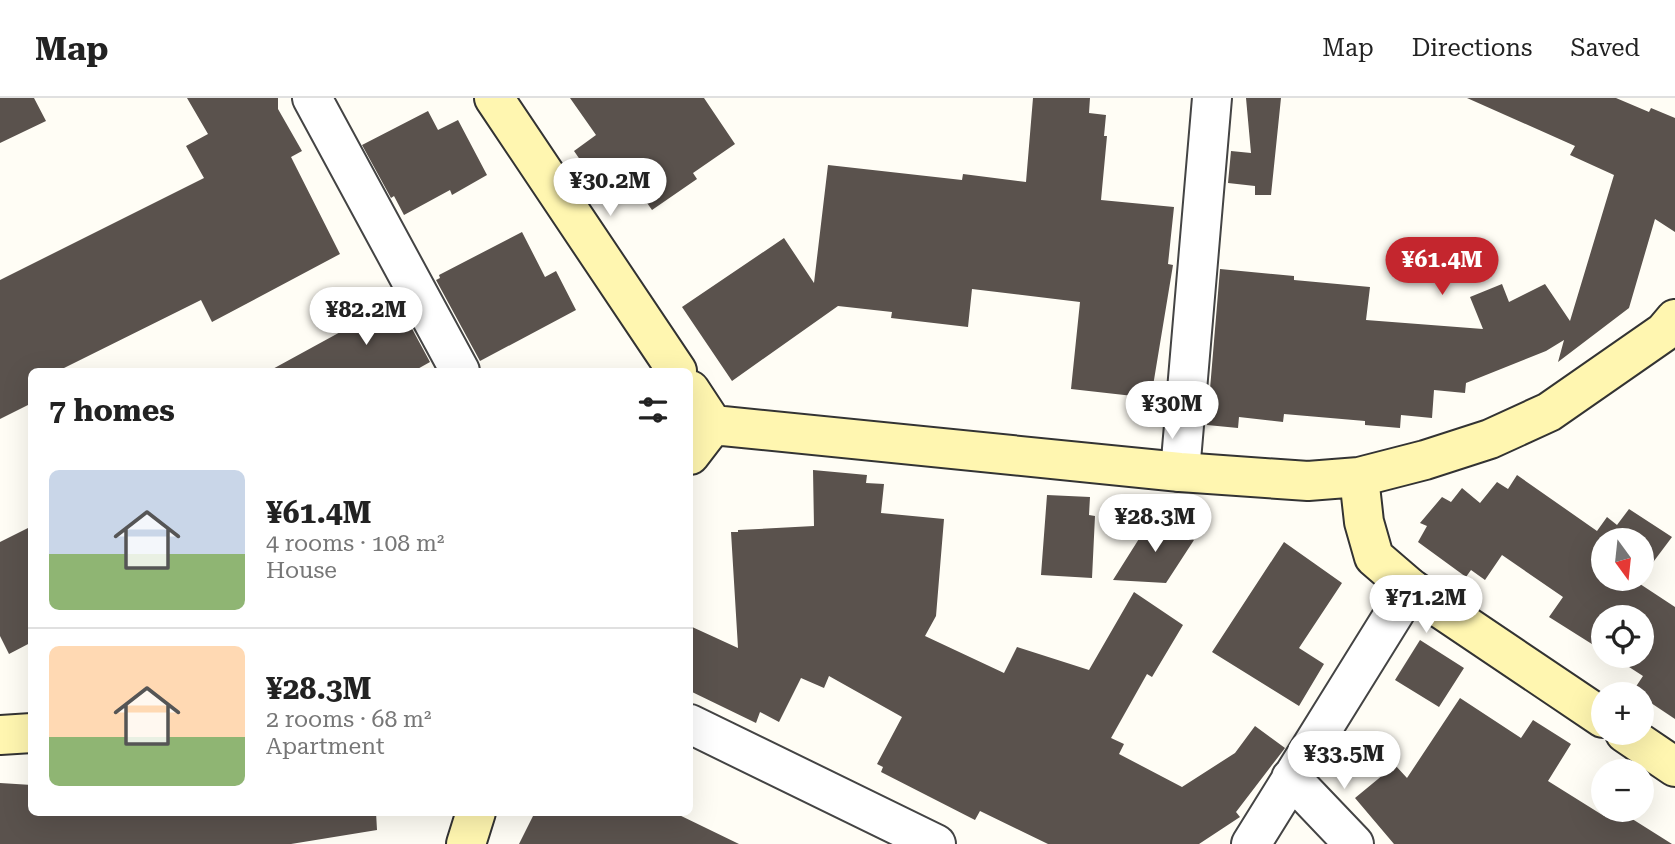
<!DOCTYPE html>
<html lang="en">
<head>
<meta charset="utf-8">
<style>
  :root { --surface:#fff; --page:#f2f2f2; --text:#222; --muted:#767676; --line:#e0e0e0; --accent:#c4262e }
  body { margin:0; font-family:"Roboto Serif",serif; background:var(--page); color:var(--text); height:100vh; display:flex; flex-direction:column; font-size:26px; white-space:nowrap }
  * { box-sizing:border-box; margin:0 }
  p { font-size:23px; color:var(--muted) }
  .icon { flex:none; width:38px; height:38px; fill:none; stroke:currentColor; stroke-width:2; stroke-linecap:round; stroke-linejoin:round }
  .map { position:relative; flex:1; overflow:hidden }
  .drawer { position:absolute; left:28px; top:270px; width:665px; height:448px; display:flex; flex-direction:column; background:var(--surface); border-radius:10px; box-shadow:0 7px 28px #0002 }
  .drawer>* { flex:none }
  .needle { width:46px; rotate:165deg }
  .tools { position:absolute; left:1591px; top:430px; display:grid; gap:14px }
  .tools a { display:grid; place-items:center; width:63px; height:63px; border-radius:50%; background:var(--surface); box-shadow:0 7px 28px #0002; font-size:35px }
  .price { position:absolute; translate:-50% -60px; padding:0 16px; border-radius:24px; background:#fff; color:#222; font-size:23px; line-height:46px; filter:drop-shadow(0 2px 4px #0008) }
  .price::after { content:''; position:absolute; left:50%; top:42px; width:21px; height:16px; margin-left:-10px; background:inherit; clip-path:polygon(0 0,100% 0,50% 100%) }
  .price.current { background:var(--accent); color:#fff }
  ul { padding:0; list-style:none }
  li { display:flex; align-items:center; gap:21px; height:175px; padding:0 21px }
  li+li { border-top:2px solid var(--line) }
  li span { display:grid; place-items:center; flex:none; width:196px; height:140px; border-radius:10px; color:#555 }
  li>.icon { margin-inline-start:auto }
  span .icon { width:84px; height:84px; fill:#fffc; stroke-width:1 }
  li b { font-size:30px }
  h2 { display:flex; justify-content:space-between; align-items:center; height:84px; padding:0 21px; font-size:30px }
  header { display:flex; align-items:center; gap:42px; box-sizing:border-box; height:98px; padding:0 35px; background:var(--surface); border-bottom:2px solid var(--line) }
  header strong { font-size:33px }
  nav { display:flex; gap:38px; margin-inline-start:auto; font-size:24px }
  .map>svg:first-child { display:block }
  .building { fill:#5a524d }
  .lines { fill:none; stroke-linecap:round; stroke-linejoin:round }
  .street-casing { stroke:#444; stroke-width:42 }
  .secondary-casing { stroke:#333; stroke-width:42 }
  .street { stroke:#fff; stroke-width:38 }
  .secondary { stroke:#fff6b0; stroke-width:38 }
</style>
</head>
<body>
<header>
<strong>Map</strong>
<nav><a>Map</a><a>Directions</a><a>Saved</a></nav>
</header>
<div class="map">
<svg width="1675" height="746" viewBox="0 0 1675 746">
  <rect width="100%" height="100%" fill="#fffdf5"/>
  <path class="building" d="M0,0H34L46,23L0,45Z
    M187,0H278V11L302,53L291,59L340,156L212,224L201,202L58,273H32V305L0,321V182L204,80L186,48L208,36Z
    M570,0H704L735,46L693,75L697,81L652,112L626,75L601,92L574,53L596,37Z
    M1033,0H1090L1089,15L1106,17L1104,38H1107L1101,102L1174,109L1168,166L1173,167L1151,300L1071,291L1080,204L972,191L968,229L891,220L892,214L838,208L732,283L682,209L784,140L814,185L828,67L962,82L963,76L1026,84Z
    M1246,0H1281L1271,97H1255V88L1228,85L1231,53L1251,55Z
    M1467,0H1616L1649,14L1651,10L1675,20V134L1655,121L1629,210L1558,264L1564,242L1546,253L1466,285L1465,295L1434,292L1432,320L1401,317L1400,330L1365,327V323L1284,316L1283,324L1239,319L1238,330L1207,327L1220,171L1294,178V182L1370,189L1366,222L1483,231L1470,199L1502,186L1509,204L1545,186L1570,223L1614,77L1570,57L1575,48Z
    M428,13L438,32L458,22L487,77L452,97L450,92L404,117L394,98L391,100L362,47Z
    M522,134L545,179L556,173L576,212L480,263L436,182L440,180L439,177Z
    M397,203L430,264L414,273H269Z
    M813,372L867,377L866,385L884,386L881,415L944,421L936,518L925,538L1004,575L1017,549L1089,572L1134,494L1183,527L1152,579L1147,576L1111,640L1124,646L1119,656L1182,689L1235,655L1255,628L1285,650L1236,714L1240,719L1199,746H1048L980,713L975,722L881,674L883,669L877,666L902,619L829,578L824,590L801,580L779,624L760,614L756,625L690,593V528L738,550L731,434H738V432L814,428Z
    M1517,377L1597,433L1607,419L1617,427L1629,411L1672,439L1642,479V443H1603V481H1640L1637,484L1675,509V621L1633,593L1643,578L1612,558H1642V520H1603V553L1549,519L1563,499L1502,457L1485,482L1471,472L1466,479L1418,444L1427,428L1420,425L1442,399L1451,404L1462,390L1480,405L1497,384L1508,391Z
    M1047,397L1090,399L1089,417L1095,418L1092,480L1041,477Z
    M1154,417L1194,442L1166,485L1113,482Z
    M32,428V544L9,556L0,538V444Z
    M1284,444L1342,485L1299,550L1324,566L1299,608L1212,554Z
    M1420,542L1464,570L1439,609L1395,582Z
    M1460,600L1521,640L1533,622L1571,646L1548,683L1604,718L1609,712H1618L1672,746H1394L1355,700L1395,667L1407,680Z
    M0,685L32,687V714H376L377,732L291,746H0Z
    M535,714H673L739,746H519Z"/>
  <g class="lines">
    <g class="street-casing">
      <path id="street" d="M312,0L460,273
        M1180,374L1212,0
        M690,626L936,746
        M1291,680L1354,746
        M1251,746L1410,490"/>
    </g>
    <g class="secondary-casing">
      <path id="secondary" d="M494,0L677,273
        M690,292L713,327
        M690,357L713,327L1180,374L1308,383L1359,379L1425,362L1490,341L1549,314L1664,234L1675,221
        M1359,379L1364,424L1374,459L1410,490L1603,620
        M1625,635L1675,669
        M0,637L32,635
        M466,746L476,714"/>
    </g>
    <use href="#street" class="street"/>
    <use href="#secondary" class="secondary"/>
  </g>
</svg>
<div class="tools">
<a><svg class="needle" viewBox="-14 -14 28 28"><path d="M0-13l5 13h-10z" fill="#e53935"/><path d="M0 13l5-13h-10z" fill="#767676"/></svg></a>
<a><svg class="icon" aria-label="locate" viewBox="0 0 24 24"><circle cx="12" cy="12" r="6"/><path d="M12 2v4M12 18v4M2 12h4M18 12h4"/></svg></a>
<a>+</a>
<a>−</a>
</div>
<b class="price" style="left:610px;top:120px">¥30.2M</b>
<b class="price current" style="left:1442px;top:199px">¥61.4M</b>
<b class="price" style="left:366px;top:249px">¥82.2M</b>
<b class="price" style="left:1172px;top:343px">¥30M</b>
<b class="price" style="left:1155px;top:456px">¥28.3M</b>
<b class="price" style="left:1426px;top:537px">¥71.2M</b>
<b class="price" style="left:1344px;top:693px">¥33.5M</b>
<section class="drawer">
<h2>7 homes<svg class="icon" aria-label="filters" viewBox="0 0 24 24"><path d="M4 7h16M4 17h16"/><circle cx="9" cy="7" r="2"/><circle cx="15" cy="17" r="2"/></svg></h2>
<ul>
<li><span style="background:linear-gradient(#c9d6e8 60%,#8fb573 0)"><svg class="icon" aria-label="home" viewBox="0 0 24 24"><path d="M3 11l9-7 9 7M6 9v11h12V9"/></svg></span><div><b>¥61.4M</b><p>4 rooms · 108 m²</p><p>House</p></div></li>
<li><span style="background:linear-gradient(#ffd9b3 65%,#8fb573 0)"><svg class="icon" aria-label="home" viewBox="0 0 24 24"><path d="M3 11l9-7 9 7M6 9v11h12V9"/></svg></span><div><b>¥28.3M</b><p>2 rooms · 68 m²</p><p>Apartment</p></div></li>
</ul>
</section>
</div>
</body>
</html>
